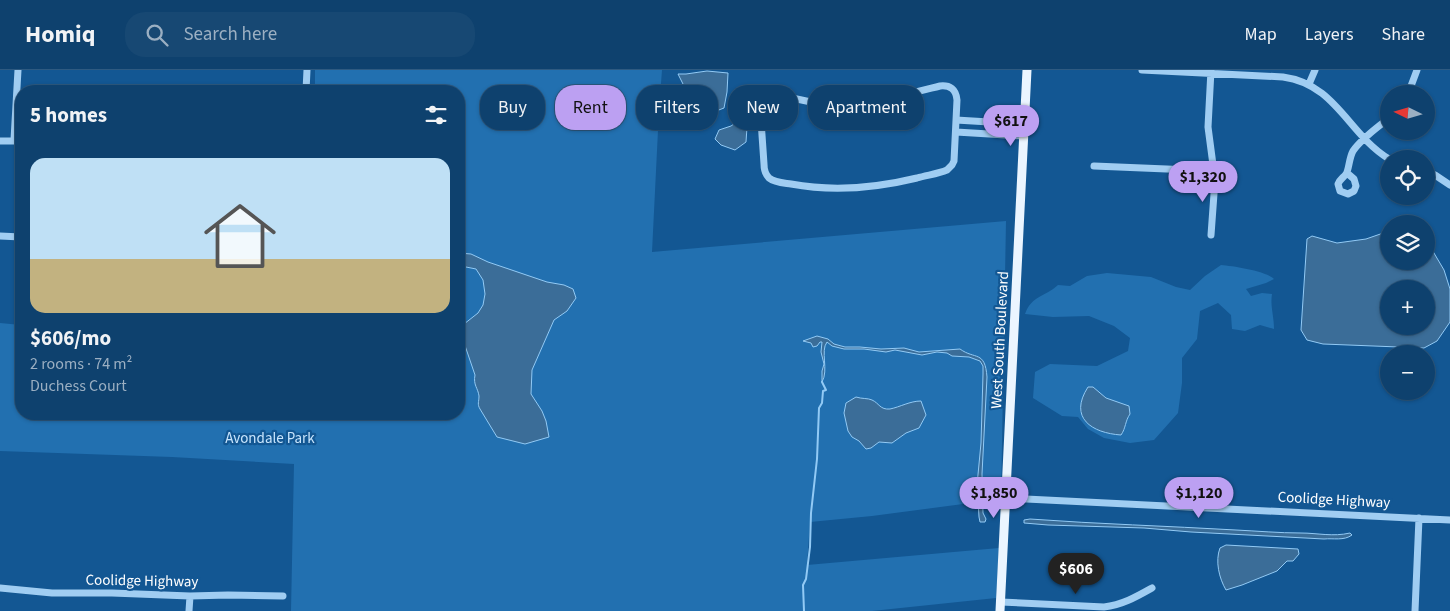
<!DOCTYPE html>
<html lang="en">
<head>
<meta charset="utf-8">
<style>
  :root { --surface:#0e416e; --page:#174873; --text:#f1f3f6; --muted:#9bafc2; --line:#2e5a81; --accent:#bca0f2 }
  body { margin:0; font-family:"Source Sans 3",sans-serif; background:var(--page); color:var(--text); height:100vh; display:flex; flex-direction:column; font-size:19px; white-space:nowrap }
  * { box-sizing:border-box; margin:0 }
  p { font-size:16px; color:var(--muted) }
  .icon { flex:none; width:28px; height:28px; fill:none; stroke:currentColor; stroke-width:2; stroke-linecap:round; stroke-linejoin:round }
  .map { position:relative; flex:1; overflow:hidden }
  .panel { position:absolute; left:15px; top:15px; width:450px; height:335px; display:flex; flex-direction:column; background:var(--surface); border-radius:20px; box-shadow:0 1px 4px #0004,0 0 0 1px var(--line) }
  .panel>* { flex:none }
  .hud { position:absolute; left:480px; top:15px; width:475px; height:45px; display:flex; gap:10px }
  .needle { width:32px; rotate:275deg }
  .controls { position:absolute; left:1380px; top:15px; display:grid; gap:10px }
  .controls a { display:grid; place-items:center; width:55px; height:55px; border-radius:50%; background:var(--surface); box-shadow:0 1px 4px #0004,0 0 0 1px var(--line); font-size:25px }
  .price { position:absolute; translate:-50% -42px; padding:0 11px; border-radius:18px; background:var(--accent); color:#111; font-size:16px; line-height:32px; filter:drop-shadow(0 1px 2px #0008) }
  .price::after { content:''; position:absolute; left:50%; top:30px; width:15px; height:11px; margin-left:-8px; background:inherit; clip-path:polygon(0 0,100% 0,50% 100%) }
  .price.on { background:#222; color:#fff }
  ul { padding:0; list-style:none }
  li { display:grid; align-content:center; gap:10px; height:265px; padding:0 15px }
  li+li { border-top:1px solid var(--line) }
  li span { display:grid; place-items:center; height:155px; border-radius:15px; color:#555 }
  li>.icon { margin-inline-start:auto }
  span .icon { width:90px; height:90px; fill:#fffc; stroke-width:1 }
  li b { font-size:21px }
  h2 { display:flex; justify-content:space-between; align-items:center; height:60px; padding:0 15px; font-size:21px }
  .chip { padding:0 18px; border-radius:20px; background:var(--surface); box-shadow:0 1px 4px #0004,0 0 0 1px var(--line); font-size:18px; line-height:45px }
  .chip.on { background:var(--accent); color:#111 }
  header { display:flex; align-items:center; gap:30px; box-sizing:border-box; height:70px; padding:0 25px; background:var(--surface); border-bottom:1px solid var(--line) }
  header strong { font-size:24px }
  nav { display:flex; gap:28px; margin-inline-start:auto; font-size:18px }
  .search { width:350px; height:45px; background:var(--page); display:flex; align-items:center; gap:12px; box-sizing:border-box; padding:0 18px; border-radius:20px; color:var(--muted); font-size:19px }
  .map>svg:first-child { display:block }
  .green { fill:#2270b0; fill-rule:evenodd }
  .water { fill:#3b6d98; stroke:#92caf5; fill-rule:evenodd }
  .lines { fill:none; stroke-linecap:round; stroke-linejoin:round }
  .stream { stroke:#92caf5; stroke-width:2 }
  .minor { stroke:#a0cdf2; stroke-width:7 }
  .major { stroke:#ebf5ff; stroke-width:9 }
  .labels { text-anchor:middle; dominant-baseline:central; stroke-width:4.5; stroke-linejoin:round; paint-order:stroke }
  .street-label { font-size:15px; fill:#fff; stroke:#135793 }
  .park-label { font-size:15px; fill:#c8e5fd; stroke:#135793 }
</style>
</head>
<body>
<header>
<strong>Homiq</strong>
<div class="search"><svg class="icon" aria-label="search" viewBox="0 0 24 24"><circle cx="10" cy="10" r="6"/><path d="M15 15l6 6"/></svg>Search here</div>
<nav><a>Map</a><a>Layers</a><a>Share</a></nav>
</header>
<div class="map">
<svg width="1450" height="541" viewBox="0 0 1450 541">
  <rect width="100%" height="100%" fill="#135793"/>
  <path class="green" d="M315,0H662L659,40L652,182L1006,151L1001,429L872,446L810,452L807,495L999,478L996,528L872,541H291L294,394L172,387L0,381V253L21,255V344H459V21H315Z
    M1221,195C1233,196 1266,201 1274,209L1266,213L1246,219L1251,226L1262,223L1272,224C1270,236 1274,246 1274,259L1260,255L1245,261L1232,259L1231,245L1218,233L1200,241L1197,269L1182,288V313L1178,343L1154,370L1130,373L1104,368L1088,359L1078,347L1062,346L1033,328L1035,302L1050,294L1097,296L1128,281L1130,268L1114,256L1089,246L1053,247L1025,244C1032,225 1045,227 1058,215L1070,216L1087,206L1107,203L1151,207L1176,217L1190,220L1205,206ZM1088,317C1098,318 1098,325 1106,328C1111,331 1117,332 1123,334L1127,349L1124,360L1115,364L1098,360L1084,350L1080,340Z"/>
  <path class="water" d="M707,1L728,3L727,22L724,38L711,43L699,38L694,24L684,16L678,4H686Z
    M741,49L747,57L746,72L735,80L721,75L715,69L719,60L731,56Z
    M1389,161V191H1426V174L1431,178L1444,200L1450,219V252L1437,271L1424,278L1323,274L1307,270L1301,260L1307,169L1312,166L1337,173L1366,169ZM1389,219H1426V256H1389Z
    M459,183L471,184L488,192L547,212L564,215L573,219L576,228L567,241L554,250L532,300L531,324L542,341L546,351L549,367L525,374L497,367L480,339C477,334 479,332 479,326C478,318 473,315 475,305L459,258L478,243L483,235L485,224L483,210L476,199L466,197H459Z
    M817,266L828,269L834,274L845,277H860L881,279L904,278L919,282L960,279C975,290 985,280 987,307L982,404L983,443L986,449L985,452H980L979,447L977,415L981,373L983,304V296L980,291L969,287L952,286L947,283L937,282L922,285L895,280L886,282L864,279H844L832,276L827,272C820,281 829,300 822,312V301L824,294L821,282L822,272H820L817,276L813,277L811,273L803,271Z
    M1088,317H1093L1106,328L1129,336L1130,344C1125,351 1126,358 1121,365C1092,363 1068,348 1088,317Z
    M856,327C862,329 868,328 872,330C879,333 880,340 890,339C900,337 910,331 921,331L926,345L919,358L906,363L892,373L879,372L871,378L866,379L859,371L852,367L848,361L844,343L846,333Z
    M1030,449C1098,454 1167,456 1236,460C1257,461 1279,463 1301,463C1317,463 1333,467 1350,463L1352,465C1344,471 1333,468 1324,469L1191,462L1144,458L1048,455L1024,453V450Z
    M1226,475L1298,479L1299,484L1293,491H1287L1277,501L1242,515L1226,520C1219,508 1215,491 1220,478Z"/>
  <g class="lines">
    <path class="stream" d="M804,541L803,515L806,509L810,477L811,443L817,389L819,338L822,333L823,321L826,320L822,312"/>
    <path class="minor" d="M1142,0L1283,7C1336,14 1348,64 1389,89
      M1211,0L1208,57L1215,110L1211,165
      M1309,14L1315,0
      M940,16C950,15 956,19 957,30L954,91L952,95L947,100C938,104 927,105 917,108C876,118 834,122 791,114C785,113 775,113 769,108C765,104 764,100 764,94L760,36C764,19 780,26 792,28C801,30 810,32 818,33C861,37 900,26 940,16Z
      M306,21L307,0
      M1408,24L1417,0
      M956,50L1024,54
      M956,62L1023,66
      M14,70L18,0
      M0,71H21
      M1094,96L1215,101
      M1426,101L1435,105L1450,115
      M1347,103L1354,109L1356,116L1354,121L1348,124L1340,121L1338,114C1340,109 1343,108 1346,104C1349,100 1349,88 1353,81C1362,68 1377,58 1389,48
      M0,166L21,167
      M1006,428L1450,450
      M0,518L52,523H112L190,526L228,525L283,526
      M1001,532L1104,537C1122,535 1136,527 1152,518
      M189,541L190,526
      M1415,541L1419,448"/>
    <path class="major" d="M1000,541L1027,0"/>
  </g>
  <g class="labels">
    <g class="street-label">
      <text transform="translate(1000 270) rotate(-87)">West South Boulevard</text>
      <text transform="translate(1334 430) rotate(3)">Coolidge Highway</text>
      <text transform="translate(142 511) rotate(1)">Coolidge Highway</text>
    </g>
    <g class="park-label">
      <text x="270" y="368">Avondale Park</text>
    </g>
  </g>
</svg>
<div class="controls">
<a><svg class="needle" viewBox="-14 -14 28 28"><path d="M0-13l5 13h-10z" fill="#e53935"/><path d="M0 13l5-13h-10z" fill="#9bafc2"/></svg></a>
<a><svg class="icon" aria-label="locate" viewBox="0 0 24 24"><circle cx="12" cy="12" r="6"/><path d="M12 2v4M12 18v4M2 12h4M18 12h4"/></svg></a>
<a><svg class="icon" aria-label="layers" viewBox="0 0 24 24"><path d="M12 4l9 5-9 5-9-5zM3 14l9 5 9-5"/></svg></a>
<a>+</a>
<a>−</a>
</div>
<b class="price" style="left:1011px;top:77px">$617</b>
<b class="price" style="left:1203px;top:133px">$1,320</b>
<b class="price" style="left:994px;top:449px">$1,850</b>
<b class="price" style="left:1199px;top:449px">$1,120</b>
<b class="price on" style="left:1076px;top:525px">$606</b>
<div class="hud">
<a class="chip">Buy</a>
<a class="chip on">Rent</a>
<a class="chip">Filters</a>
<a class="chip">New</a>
<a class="chip">Apartment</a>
</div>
<section class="panel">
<h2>5 homes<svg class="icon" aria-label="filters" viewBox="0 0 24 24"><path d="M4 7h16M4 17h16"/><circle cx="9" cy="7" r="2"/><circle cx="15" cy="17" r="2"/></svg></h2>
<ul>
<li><span style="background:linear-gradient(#bfe0f5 65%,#c2b280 0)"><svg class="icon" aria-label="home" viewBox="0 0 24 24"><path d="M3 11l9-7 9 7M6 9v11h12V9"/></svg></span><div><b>$606/mo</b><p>2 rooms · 74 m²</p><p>Duchess Court</p></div></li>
</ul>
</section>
</div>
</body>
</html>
